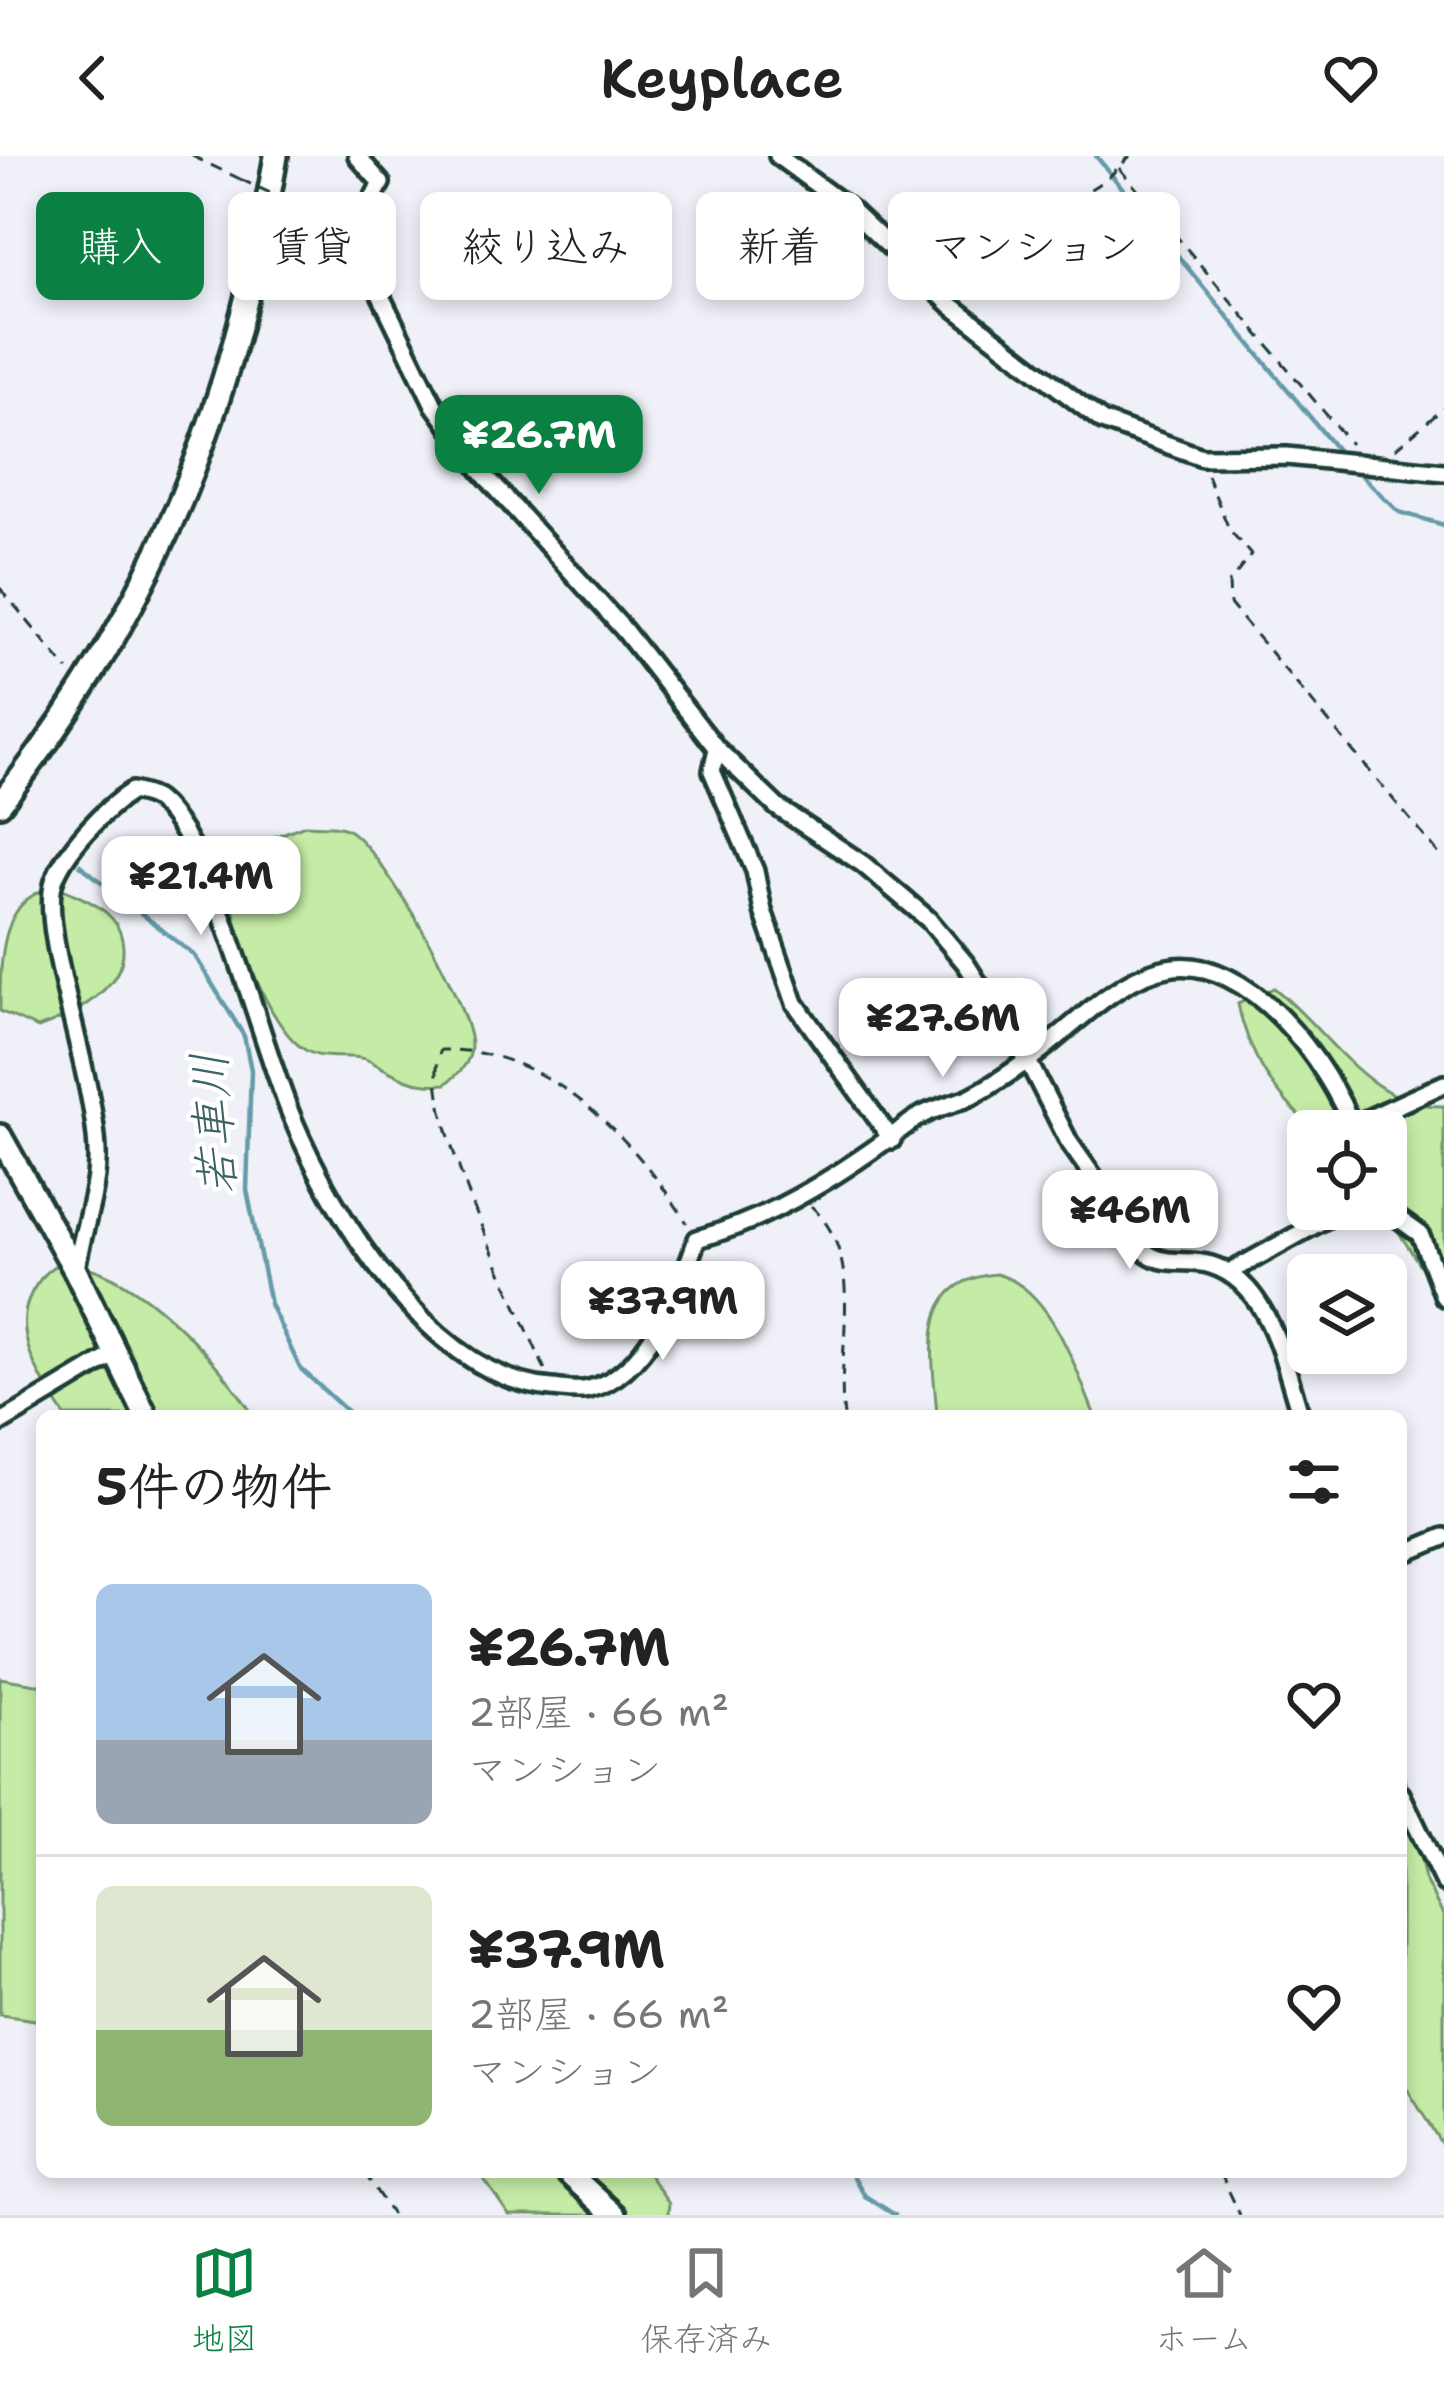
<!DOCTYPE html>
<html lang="ja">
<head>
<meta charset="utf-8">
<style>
  :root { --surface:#fff; --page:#f6f6f6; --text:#222; --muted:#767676; --line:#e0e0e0; --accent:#0b8043 }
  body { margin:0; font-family:"Shantell Sans","Klee One",sans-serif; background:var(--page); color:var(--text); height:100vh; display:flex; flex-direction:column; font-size:45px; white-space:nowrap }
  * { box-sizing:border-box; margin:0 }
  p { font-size:39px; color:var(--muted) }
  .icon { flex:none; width:66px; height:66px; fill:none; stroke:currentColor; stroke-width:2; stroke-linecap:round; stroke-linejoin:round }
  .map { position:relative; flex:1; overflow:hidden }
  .sheet { position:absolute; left:36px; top:1254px; width:1371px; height:768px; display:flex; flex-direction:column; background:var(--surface); border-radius:18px; box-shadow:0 6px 18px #0003 }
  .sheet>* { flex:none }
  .top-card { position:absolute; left:36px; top:36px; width:1374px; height:108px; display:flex; gap:24px }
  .tools { position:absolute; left:1287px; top:954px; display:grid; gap:24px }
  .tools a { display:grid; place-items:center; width:120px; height:120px; border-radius:18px; background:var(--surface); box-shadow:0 6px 18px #0003; font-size:60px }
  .price { position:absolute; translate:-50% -102px; padding:0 27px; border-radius:24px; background:#fff; color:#222; font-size:39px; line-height:78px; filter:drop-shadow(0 3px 6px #0008) }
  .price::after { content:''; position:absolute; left:50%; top:72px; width:36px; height:27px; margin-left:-18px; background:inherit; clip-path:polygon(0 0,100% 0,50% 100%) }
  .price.current { background:var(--accent); color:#fff }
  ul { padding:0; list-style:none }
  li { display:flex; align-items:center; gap:36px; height:300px; padding:0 60px }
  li+li { border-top:3px solid var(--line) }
  li span { display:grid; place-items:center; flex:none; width:336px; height:240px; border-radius:18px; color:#555 }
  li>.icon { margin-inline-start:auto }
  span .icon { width:144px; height:144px; fill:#fffc; stroke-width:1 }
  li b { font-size:51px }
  h2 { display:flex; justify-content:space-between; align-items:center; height:144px; padding:0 60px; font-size:51px }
  .pill { padding:0 42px; border-radius:18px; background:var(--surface); box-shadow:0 6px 18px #0003; font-size:42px; line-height:108px }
  .pill.current { background:var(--accent); color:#fff }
  header { display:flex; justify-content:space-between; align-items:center; height:156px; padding:0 60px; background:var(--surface); font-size:54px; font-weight:600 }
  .tabs { display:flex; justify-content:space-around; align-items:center; height:168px; border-top:3px solid var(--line); background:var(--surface); font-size:33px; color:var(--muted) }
  .tabs a { display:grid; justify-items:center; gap:6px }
  .tabs .current { color:var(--accent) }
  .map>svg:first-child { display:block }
  .green { fill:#c5eca6; stroke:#72946d; stroke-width:3 }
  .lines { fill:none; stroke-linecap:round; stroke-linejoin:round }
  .stream { stroke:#659ba8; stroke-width:4.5 }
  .street-casing { stroke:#1f3d34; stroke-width:24 }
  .secondary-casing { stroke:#1f3d34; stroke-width:30 }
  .path { stroke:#1f3d34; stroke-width:3; stroke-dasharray:12 9; stroke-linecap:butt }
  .street { stroke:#fff; stroke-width:15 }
  .secondary { stroke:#fff; stroke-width:21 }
  .path-bridge { stroke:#1f3d34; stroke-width:3; stroke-dasharray:12 9; stroke-linecap:butt }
  .labels { text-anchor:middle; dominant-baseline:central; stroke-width:9; stroke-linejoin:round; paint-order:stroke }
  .water-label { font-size:48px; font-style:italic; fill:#3c6464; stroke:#fff }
</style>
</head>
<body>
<header><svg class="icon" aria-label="back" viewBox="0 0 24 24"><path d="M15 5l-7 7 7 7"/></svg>Keyplace<svg class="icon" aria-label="heart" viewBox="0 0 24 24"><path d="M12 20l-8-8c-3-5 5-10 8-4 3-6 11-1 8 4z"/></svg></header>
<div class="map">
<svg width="1444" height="2059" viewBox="0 0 1444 2059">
  <rect width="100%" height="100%" fill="#f0f0f9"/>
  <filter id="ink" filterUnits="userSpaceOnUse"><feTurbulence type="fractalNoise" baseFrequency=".00833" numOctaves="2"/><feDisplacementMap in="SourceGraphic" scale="24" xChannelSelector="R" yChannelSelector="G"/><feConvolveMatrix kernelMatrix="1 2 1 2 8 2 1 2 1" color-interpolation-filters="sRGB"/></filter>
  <g filter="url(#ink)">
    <path class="green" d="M305,669C319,670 339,668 350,675C384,697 472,851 471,891C471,907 457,919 446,928C412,931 398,920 370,905C351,896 327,906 307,895C274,878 237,787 233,750C230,727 239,709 250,690Z
      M59,731C79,741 110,751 119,774C140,826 74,859 38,872L0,855C0,803 0,736 59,731Z
      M1274,832C1329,875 1369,952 1444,950V1147L1384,1053L1386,975H1315C1275,938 1249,902 1238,848Z
      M54,1110C66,1111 82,1110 93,1113C153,1133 221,1209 254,1260H65C30,1209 0,1154 54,1110Z
      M996,1118C1051,1131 1075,1212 1095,1260H937C934,1204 913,1124 996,1118Z
      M0,1522L42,1529V1865L0,1859Z
      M1401,1606L1425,1724L1444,1761V1992L1401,1923Z
      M479,2016H647L669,2047L668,2059H509Z"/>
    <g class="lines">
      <path class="stream" d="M1096,0L1338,295
        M1362,320L1399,356L1444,369
        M80,709L195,800L244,880L251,914L247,1034L270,1148L300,1212L352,1260
        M851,2016L865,2040L895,2059"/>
      <g class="street-casing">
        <path id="street" d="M357,0L381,27L362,63V101L434,249L481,315L624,474L717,593L777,651L863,708L929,764L966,808L1028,905L1069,986L1147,1097C1166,1111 1189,1102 1211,1109C1270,1127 1284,1209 1301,1260
          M778,0L851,54L952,150L1102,265L1202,301L1287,300L1444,316
          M717,593L712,615L755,715L763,755L795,847L892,984
          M1352,970L1444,928
          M1385,1053L1420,1078L1444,1141
          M76,1114C81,1079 96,1041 97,1006C100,932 38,776 54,725C64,695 106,651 132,635C140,637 151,639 157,644C213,688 261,889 292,961C334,1062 433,1223 552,1232C563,1233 578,1236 589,1233C648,1219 679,1133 697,1083C775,1062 847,1014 911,966C928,953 952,949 970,941C989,932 1007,919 1024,907C1069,877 1113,822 1168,812C1249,797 1329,908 1354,975
          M1230,1116L1344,1053
          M0,1267L115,1198
          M1401,1399L1444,1381
          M1401,1638L1444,1727"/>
      </g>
      <g class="secondary-casing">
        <path id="secondary" d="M0,648C158,450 234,247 276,0
          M0,980L76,1116L146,1260
          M567,2016L614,2059"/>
      </g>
      <path class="path" d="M192,0L240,23
        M1119,12L1351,288
        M298,50L346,70
        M962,140L1032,70L1108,22L1130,0
        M1395,293L1444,252
        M1207,319L1229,373L1251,399L1229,427L1230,448L1444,704
        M0,432L68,514
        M811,1050C868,1102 835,1192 844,1260
        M545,1214C520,1154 415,947 441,894C549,891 635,984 687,1067
        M364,2016L392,2059
        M1220,2016L1240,2059"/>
      <use href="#street" class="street"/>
      <use href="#secondary" class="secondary"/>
      <path class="path-bridge" d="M240,23L298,50"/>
    </g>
  </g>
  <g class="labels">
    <g class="water-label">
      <text transform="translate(213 968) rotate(-94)">若車川</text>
    </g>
  </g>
</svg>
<div class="tools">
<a><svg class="icon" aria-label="locate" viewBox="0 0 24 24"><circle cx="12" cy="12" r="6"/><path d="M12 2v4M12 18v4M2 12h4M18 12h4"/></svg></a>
<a><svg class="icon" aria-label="layers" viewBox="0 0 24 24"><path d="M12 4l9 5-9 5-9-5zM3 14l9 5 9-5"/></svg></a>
</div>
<b class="price current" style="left:539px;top:341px">¥26.7M</b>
<b class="price" style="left:201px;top:782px">¥21.4M</b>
<b class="price" style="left:943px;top:924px">¥27.6M</b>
<b class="price" style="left:1130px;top:1116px">¥46M</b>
<b class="price" style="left:663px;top:1207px">¥37.9M</b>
<div class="top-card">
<a class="pill current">購入</a>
<a class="pill">賃貸</a>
<a class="pill">絞り込み</a>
<a class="pill">新着</a>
<a class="pill">マンション</a>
</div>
<section class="sheet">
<h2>5件の物件<svg class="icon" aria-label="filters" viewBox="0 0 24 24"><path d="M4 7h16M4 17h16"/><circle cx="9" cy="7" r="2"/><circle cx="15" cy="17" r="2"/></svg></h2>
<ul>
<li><span style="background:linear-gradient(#a9c7e8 65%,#9aa5b1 0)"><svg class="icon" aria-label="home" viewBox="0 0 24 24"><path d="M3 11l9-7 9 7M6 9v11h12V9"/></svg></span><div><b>¥26.7M</b><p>2部屋 · 66 m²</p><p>マンション</p></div><svg class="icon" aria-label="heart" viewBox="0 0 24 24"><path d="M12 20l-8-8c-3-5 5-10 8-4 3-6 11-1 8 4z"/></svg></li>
<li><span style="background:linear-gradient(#dfe7d0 60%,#8fb573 0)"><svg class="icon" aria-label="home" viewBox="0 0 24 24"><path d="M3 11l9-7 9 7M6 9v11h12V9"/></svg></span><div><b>¥37.9M</b><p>2部屋 · 66 m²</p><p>マンション</p></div><svg class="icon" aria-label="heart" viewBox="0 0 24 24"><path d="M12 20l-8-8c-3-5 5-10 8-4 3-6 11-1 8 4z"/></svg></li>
</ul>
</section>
</div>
<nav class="tabs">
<a class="current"><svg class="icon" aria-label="map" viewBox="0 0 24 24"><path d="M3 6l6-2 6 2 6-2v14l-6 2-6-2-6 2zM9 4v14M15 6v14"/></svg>地図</a>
<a><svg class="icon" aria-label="saved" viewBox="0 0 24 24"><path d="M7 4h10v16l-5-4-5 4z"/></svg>保存済み</a>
<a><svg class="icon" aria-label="home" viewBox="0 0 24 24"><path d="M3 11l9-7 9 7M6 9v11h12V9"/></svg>ホーム</a>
</nav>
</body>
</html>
